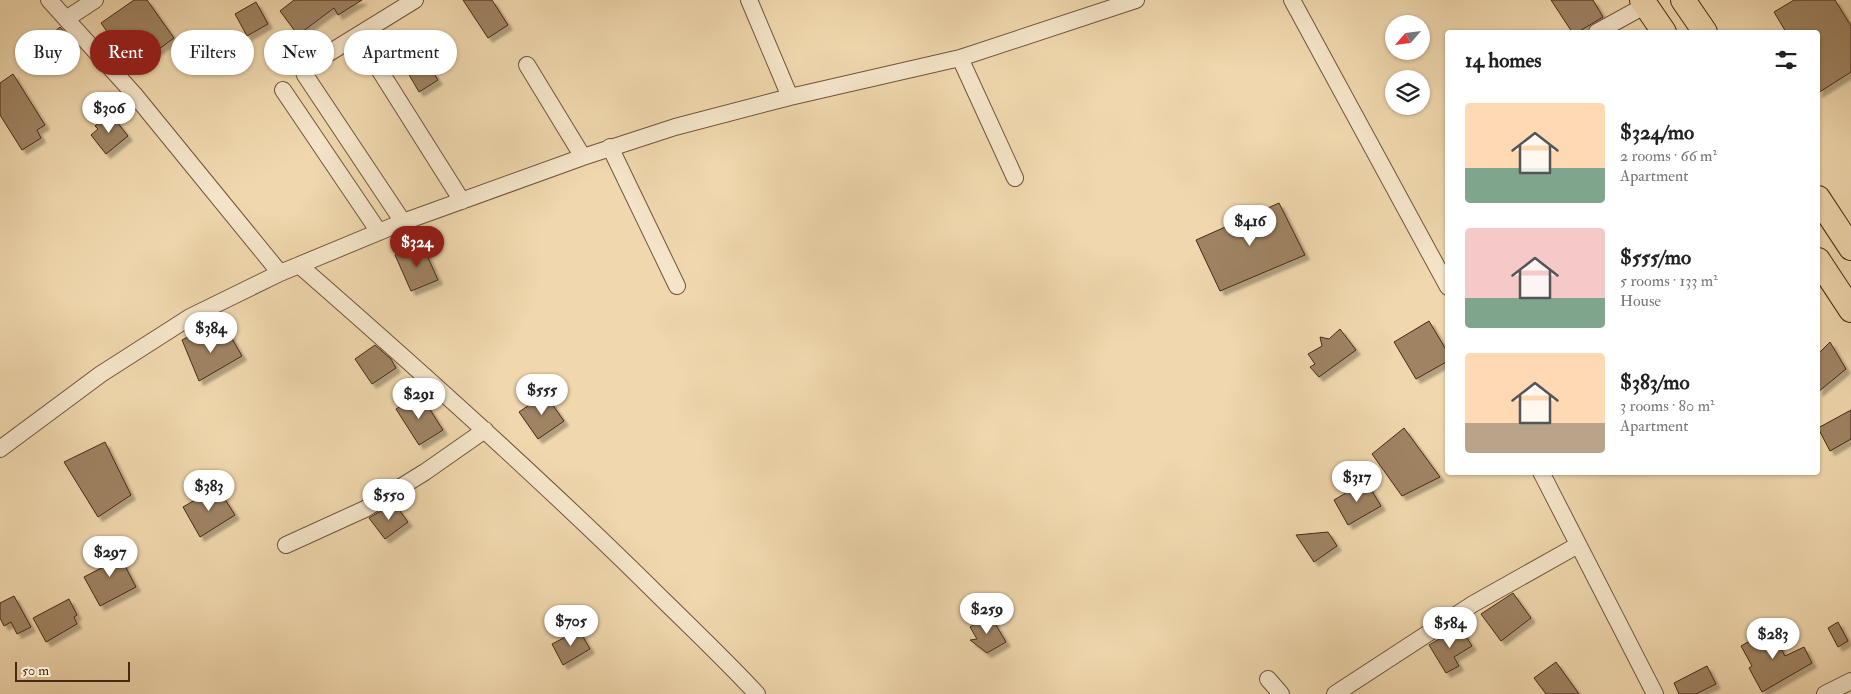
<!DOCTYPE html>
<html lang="en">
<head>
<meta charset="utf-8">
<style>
  :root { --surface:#fff; --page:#f6f6f6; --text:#222; --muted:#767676; --accent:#8f2418 }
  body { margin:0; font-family:"IM FELL Double Pica",serif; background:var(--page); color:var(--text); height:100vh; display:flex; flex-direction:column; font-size:19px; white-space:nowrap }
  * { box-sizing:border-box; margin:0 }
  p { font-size:16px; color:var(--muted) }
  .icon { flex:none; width:28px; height:28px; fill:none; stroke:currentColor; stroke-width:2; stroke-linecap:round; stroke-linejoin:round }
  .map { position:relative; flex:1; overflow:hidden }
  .sheet { position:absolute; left:1445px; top:30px; width:375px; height:445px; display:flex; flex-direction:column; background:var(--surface); border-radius:5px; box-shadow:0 1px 4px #0004 }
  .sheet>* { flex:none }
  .top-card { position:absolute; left:15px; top:30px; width:475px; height:45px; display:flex; gap:10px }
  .needle { width:32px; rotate:242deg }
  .buttons { position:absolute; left:1385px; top:15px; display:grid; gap:10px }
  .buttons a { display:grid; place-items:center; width:45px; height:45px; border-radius:50%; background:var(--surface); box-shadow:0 1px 4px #0004; font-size:25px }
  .scale { position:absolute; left:15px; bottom:12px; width:115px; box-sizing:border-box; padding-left:5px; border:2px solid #482915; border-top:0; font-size:14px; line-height:18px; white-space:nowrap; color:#482915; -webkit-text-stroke:4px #f5e5ca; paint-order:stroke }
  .price { position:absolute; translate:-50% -42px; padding:0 11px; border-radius:18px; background:#fff; color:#222; font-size:16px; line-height:32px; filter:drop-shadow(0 1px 2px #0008) }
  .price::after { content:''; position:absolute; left:50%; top:30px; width:15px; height:11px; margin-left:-8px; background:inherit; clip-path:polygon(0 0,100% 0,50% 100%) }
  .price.current { background:var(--accent); color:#fff }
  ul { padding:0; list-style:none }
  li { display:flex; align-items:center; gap:15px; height:125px; padding:0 20px }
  li span { display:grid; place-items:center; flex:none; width:140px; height:100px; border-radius:5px; color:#555 }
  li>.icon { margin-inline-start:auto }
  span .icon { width:60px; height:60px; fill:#fffc; stroke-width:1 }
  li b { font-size:21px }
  h2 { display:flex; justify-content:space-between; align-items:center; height:60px; padding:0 20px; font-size:21px }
  .tag { padding:0 18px; border-radius:22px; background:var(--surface); box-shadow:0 1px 4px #0004; font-size:18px; line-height:45px }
  .tag.current { background:var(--accent); color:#fff }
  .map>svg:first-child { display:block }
  .building { fill:#9f8364; stroke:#482915; filter:url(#shadow) }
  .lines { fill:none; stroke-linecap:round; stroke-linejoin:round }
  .minor-casing { stroke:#72543b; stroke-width:18 }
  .highway-casing { stroke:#482915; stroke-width:26 }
  .minor { stroke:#f5e5ca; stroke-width:16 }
  .highway { stroke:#f0d7ad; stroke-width:24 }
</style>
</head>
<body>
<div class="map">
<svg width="1851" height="694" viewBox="0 0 1851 694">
  <defs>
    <filter id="shadow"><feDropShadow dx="4.5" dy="4.5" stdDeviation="1" flood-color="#0004"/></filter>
  </defs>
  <rect width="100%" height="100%" fill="#f0d7ad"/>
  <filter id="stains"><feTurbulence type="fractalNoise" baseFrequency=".004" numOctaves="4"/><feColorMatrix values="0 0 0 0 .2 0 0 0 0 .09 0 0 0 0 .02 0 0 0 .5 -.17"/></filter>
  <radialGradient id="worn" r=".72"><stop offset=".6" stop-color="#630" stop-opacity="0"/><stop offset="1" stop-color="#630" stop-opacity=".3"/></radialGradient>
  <path class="building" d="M134,0H147L174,38L155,52L149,44L127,60L101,23Z
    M294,0H362L338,15L334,8L298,35L280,11Z
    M463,0H492L508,25L488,38Z
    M1551,0H1593L1603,17L1578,32H1572Z
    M1794,0H1835L1851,26V72L1818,93V32H1786L1774,12Z
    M256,2L268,24L247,36L235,14Z
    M60,27L75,44L68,50L53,33Z
    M422,55L438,80L419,92L404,66Z
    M13,74L45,125L37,130L41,138L22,150L0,115V83Z
    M110,113L128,136L106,154L91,135L98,129L95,126Z
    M1279,203L1305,255L1220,291L1196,240Z
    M422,244L438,280L411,291L395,255Z
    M1429,321L1448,353V361L1416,379L1394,342Z
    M1340,329L1356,350L1319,377L1310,367L1315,364L1308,354L1322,346L1320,337L1329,339Z
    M227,330L242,356L199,381L182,340L194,334L199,344Z
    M1830,342L1846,369L1818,392V354Z
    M375,345L391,359L396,368L372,384L355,359Z
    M420,394L443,430L419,445L396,409Z
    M545,394L564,421L538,439L519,412Z
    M1851,410V439L1830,451L1818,428Z
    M1404,428L1440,477L1402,496L1372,454Z
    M105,442L131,495L98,517L64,462Z
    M1366,481L1381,506L1348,525L1334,500Z
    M217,487L235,515L200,537L183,507Z
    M394,503L408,522L385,539L369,518Z
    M1328,532L1337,546L1314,562L1296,535Z
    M114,545L136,587L100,606L84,577L107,565L101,552Z
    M1513,593L1531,618L1501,641L1481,614Z
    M14,596L31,627L17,634L11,622L4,626L0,618V603Z
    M69,599L77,615L74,617L77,624L46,642L33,618Z
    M990,615L1006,642L987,653L970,640L977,639L970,627Z
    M1838,622L1848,641L1838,647L1828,628Z
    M1460,627L1472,646L1454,657L1459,666L1446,673L1429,645Z
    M1769,627L1785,656L1804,647L1812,663L1762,692L1749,668L1752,666L1741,646L1757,637L1755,635Z
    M579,630L590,649L563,665L552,644Z
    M1556,662L1579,694H1546L1534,678Z
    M1707,666L1716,684L1696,694H1679L1674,683Z"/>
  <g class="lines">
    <g class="minor-casing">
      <path id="minor" d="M49,0L134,94L280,273
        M749,0L790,97
        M1292,0L1448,287
        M66,19L95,0
        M1597,32L1646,5
        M358,36L462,201
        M960,58L1015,178
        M527,65L583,157
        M283,90L379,232
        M610,147L677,286
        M403,222L305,75L303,69L415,0
        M299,265C417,368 533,472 645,582C682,619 721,655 757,694
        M0,449L101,374L190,317L280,273L403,222L583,157L675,127L790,97L960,58L1136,0
        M1541,472L1655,694
        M286,545L365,509L425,472L485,430
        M1268,679L1281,694
        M1335,694L1473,604L1578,545
        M1825,694L1851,681"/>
    </g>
    <g class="highway-casing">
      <path id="highway" d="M1642,0L1664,32
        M1683,0L1705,32
        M1818,198L1851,248
        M1818,260L1851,310"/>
    </g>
    <use href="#minor" class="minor"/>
    <use href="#highway" class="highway"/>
  </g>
  <rect width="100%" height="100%" filter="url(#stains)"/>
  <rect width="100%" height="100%" fill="url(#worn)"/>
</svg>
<div class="buttons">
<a><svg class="needle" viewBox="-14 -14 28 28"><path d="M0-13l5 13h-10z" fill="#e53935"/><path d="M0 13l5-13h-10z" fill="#767676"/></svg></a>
<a><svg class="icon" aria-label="layers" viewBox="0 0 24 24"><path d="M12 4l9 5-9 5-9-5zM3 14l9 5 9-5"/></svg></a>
</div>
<div class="scale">50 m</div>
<b class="price" style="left:109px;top:134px">$306</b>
<b class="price" style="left:1250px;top:247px">$416</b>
<b class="price current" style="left:417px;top:268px">$324</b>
<b class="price" style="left:211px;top:354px">$384</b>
<b class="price" style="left:542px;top:416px">$555</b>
<b class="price" style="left:419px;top:420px">$291</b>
<b class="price" style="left:1357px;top:503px">$317</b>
<b class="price" style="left:209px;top:512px">$383</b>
<b class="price" style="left:389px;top:521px">$550</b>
<b class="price" style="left:110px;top:578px">$297</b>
<b class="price" style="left:987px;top:635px">$259</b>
<b class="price" style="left:571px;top:647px">$705</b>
<b class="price" style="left:1450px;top:649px">$584</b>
<b class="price" style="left:1773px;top:660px">$283</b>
<div class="top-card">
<a class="tag">Buy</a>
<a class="tag current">Rent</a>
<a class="tag">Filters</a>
<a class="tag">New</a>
<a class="tag">Apartment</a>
</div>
<section class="sheet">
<h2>14 homes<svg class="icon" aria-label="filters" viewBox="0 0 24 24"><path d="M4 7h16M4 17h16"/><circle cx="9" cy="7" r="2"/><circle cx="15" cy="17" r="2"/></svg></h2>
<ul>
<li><span style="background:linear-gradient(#ffd9b3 65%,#7fa58c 0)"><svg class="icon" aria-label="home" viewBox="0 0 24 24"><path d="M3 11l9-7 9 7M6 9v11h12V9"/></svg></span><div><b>$324/mo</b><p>2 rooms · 66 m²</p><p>Apartment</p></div></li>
<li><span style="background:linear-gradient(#f6c9c9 70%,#7fa58c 0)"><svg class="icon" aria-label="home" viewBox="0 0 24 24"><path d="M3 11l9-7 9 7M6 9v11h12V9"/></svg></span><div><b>$555/mo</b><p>5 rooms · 133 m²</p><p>House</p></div></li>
<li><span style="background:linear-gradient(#ffd9b3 70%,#b9a48a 0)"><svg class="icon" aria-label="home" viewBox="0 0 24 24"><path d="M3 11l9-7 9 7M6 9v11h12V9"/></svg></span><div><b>$383/mo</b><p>3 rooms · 80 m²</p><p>Apartment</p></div></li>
</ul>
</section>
</div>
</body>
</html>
